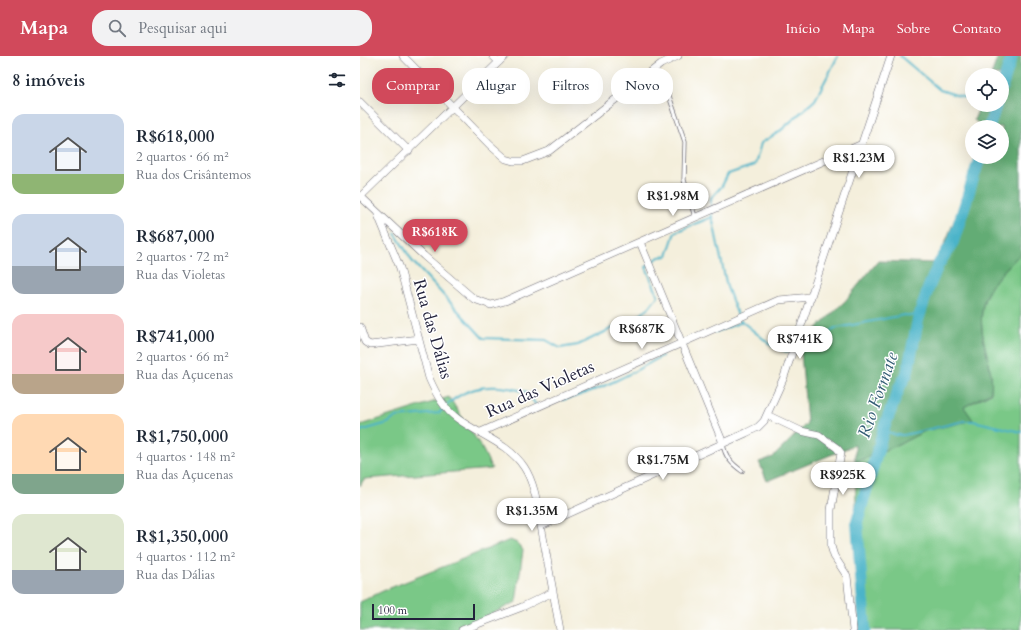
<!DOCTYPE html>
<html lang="pt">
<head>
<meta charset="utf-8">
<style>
  :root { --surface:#fff; --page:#f2f2f3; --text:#1f2937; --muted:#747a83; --accent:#d1495b }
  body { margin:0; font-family:Cardo,serif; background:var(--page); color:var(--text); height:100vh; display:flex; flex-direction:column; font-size:15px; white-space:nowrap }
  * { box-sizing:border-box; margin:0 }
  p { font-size:13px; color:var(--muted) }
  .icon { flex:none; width:22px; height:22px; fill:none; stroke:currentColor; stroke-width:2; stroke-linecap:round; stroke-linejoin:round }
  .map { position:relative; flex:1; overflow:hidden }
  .drawer { display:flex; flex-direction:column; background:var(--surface); width:360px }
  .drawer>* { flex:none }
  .top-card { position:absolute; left:12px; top:12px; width:380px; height:36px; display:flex; gap:8px }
  .fabs { position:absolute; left:605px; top:12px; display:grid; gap:8px }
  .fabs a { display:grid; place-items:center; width:44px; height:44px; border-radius:50%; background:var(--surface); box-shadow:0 4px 16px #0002; font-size:20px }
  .scale { position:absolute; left:12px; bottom:10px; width:103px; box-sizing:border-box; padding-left:4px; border:2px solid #22223b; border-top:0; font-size:11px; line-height:14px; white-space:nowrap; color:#22223b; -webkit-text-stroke:3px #fff; paint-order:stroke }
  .price { position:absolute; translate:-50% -34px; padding:0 9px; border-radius:14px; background:#fff; color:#222; font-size:13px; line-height:26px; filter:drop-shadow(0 1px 2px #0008) }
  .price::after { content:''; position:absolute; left:50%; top:24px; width:12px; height:9px; margin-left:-6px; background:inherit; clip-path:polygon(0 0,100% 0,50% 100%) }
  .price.active { background:var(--accent); color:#fff }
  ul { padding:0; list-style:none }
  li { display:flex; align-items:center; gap:12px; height:100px; padding:0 12px }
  li span { display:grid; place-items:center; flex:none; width:112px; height:80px; border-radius:12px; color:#555 }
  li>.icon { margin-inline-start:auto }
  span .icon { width:48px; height:48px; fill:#fffc; stroke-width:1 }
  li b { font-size:17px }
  h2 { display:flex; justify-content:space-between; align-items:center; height:48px; padding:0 12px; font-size:17px }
  .chip { padding:0 14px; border-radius:16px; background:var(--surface); box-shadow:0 4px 16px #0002; font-size:14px; line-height:36px }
  .chip.active { background:var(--accent); color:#fff }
  header { display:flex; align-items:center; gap:24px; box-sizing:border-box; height:56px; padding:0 20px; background:var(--accent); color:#fff }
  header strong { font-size:19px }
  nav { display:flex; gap:22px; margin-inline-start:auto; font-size:14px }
  .search { width:280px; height:36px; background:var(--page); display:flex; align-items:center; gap:10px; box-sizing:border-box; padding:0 14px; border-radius:16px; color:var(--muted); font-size:15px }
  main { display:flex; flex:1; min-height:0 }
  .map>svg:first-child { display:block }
  .green { fill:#7ac887; stroke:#4e7561 }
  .forest { fill:#63ac74; stroke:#426758 }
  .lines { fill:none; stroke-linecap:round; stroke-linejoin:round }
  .stream { stroke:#4bb4c9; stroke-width:2 }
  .river { stroke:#4bb4c9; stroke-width:12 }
  .service-casing { stroke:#6c6a73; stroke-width:5 }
  .minor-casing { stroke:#6c6a73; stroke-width:8 }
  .service { stroke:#fff; stroke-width:3.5 }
  .minor { stroke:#fff; stroke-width:7 }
  .labels { text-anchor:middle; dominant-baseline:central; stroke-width:3; stroke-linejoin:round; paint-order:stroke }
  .street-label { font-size:17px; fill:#22223b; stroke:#fff }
  .water-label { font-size:18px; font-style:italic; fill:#325c74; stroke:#fff }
</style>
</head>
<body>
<header>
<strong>Mapa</strong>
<div class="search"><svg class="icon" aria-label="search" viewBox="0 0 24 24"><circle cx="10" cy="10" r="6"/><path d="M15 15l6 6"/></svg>Pesquisar aqui</div>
<nav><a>Início</a><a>Mapa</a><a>Sobre</a><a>Contato</a></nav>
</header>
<main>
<section class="drawer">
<h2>8 imóveis<svg class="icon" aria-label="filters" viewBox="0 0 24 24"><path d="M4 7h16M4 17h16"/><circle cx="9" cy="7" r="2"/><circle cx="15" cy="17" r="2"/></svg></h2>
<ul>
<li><span style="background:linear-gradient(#c9d6e8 75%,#8fb573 0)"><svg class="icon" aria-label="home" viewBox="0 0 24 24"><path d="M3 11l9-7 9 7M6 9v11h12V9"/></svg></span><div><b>R$618,000</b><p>2 quartos · 66 m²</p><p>Rua dos Crisântemos</p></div></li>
<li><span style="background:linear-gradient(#c9d6e8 65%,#9aa5b1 0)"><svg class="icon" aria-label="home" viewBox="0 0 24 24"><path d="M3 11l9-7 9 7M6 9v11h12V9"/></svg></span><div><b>R$687,000</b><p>2 quartos · 72 m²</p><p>Rua das Violetas</p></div></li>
<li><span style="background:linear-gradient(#f6c9c9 75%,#b9a48a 0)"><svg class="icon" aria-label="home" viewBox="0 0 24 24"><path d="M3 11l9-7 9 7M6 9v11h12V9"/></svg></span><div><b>R$741,000</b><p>2 quartos · 66 m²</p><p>Rua das Açucenas</p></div></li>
<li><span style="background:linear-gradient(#ffd9b3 75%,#7fa58c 0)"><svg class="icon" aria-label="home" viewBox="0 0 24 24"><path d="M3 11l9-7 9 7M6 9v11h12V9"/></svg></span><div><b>R$1,750,000</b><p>4 quartos · 148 m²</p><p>Rua das Açucenas</p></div></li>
<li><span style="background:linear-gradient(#dfe7d0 70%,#9aa5b1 0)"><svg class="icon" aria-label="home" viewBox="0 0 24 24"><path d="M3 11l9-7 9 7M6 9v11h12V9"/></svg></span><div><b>R$1,350,000</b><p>4 quartos · 112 m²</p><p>Rua das Dálias</p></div></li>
</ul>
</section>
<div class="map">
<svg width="661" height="574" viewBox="0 0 661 574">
  <rect width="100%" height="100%" fill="#fff"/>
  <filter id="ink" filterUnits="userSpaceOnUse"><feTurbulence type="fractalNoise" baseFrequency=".025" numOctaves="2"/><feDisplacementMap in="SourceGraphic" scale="8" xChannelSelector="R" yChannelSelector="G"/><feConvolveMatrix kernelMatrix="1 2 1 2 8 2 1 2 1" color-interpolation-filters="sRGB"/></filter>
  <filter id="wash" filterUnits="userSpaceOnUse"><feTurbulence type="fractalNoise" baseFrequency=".012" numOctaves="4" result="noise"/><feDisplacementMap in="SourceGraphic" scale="16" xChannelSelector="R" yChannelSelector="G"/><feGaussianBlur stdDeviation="0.9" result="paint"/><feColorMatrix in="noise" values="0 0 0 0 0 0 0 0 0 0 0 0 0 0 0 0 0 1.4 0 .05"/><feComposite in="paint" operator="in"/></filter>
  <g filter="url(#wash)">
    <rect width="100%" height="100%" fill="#f4efdc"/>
    <path class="green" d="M661,197V574H499L495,406L538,389L565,374L612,364L604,351L631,337C633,320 629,307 625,291C614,242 629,230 661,197Z
      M89,341L122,392L132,413L4,423L0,430V369Z
      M150,484L157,487L163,494L156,546L100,574H0V546L25,534Z"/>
    <path class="forest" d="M638,0H661V197C629,230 614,242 625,291C629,307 633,320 631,336L604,351L613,364L565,375L538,389L495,406V389L407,425L399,406L413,401L447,367L441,297L447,282L486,244L518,205L577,207L620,101H642V71H624L614,64L620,49H642V19H631Z"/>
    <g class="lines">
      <path class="stream" d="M540,0L580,34L612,44
        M629,49L636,51
        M351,152V142L362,130L368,118L395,109L401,87L419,76L455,44L478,0
        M351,156L367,231L378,260
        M35,177L52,205L123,282L186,284L200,292L218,289L280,259L288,253L298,240L286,211L299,201L307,200L315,176L352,161
        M380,264L411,289L428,296L431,295
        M355,276L382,266
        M437,292L477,272L544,259L560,260
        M202,344C237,336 271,318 302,300
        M87,349C110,327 138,328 167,336L176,349
        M523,374L536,379H544L604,365H613L661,376
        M0,375L28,367L36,361L79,357L84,352"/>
      <path class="river" d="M642,31L652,0
        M629,71L636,49
        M505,574L497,466L525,369L540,330L547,318L558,264L568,233L578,209L593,186L620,101"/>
    </g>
  </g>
  <g filter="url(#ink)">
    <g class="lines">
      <g class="service-casing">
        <path id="service" d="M308,37L325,86L324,124L335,161
          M363,388C365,401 372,408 382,415"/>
      </g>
      <g class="minor-casing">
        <path id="minor" d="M43,0L130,89L146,103L153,105H163L189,95L301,8L318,0
          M133,0L139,6
          M0,46L49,95
          M0,140L64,200L114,243L131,249L145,245L500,89
          M1,140L145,0
          M18,159L40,212L69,322C76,338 84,353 98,363C120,379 149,388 164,411C176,429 178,455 182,475C188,508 194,541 200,574
          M280,186L363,387
          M0,271L5,286L10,289L59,283
          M407,359L441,375L459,379L477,392L481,397L471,454V490L474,500L487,520L493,574
          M121,376L419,244L451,241
          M181,470L386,377L398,371L404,365L424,321L531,0
          M102,574L162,551L193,536"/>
      </g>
      <use href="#service" class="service"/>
      <use href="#minor" class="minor"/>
    </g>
  </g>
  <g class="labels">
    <g class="street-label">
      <text transform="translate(73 273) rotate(74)">Rua das Dálias</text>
      <text transform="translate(180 333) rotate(-24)">Rua das Violetas</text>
    </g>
    <g class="water-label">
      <text transform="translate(518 339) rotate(-71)">Rio Formate</text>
    </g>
  </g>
</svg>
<div class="fabs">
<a><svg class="icon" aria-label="locate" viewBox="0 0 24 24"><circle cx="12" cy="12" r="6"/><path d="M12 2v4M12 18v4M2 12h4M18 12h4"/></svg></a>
<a><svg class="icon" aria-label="layers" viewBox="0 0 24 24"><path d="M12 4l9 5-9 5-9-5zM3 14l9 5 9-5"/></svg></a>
</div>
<div class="scale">100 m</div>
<b class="price" style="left:499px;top:123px">R$1.23M</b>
<b class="price" style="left:313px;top:161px">R$1.98M</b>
<b class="price active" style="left:75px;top:197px">R$618K</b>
<b class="price" style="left:282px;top:294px">R$687K</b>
<b class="price" style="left:440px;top:304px">R$741K</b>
<b class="price" style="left:303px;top:425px">R$1.75M</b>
<b class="price" style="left:483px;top:440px">R$925K</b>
<b class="price" style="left:172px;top:476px">R$1.35M</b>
<div class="top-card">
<a class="chip active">Comprar</a>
<a class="chip">Alugar</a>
<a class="chip">Filtros</a>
<a class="chip">Novo</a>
</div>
</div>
</main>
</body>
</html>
